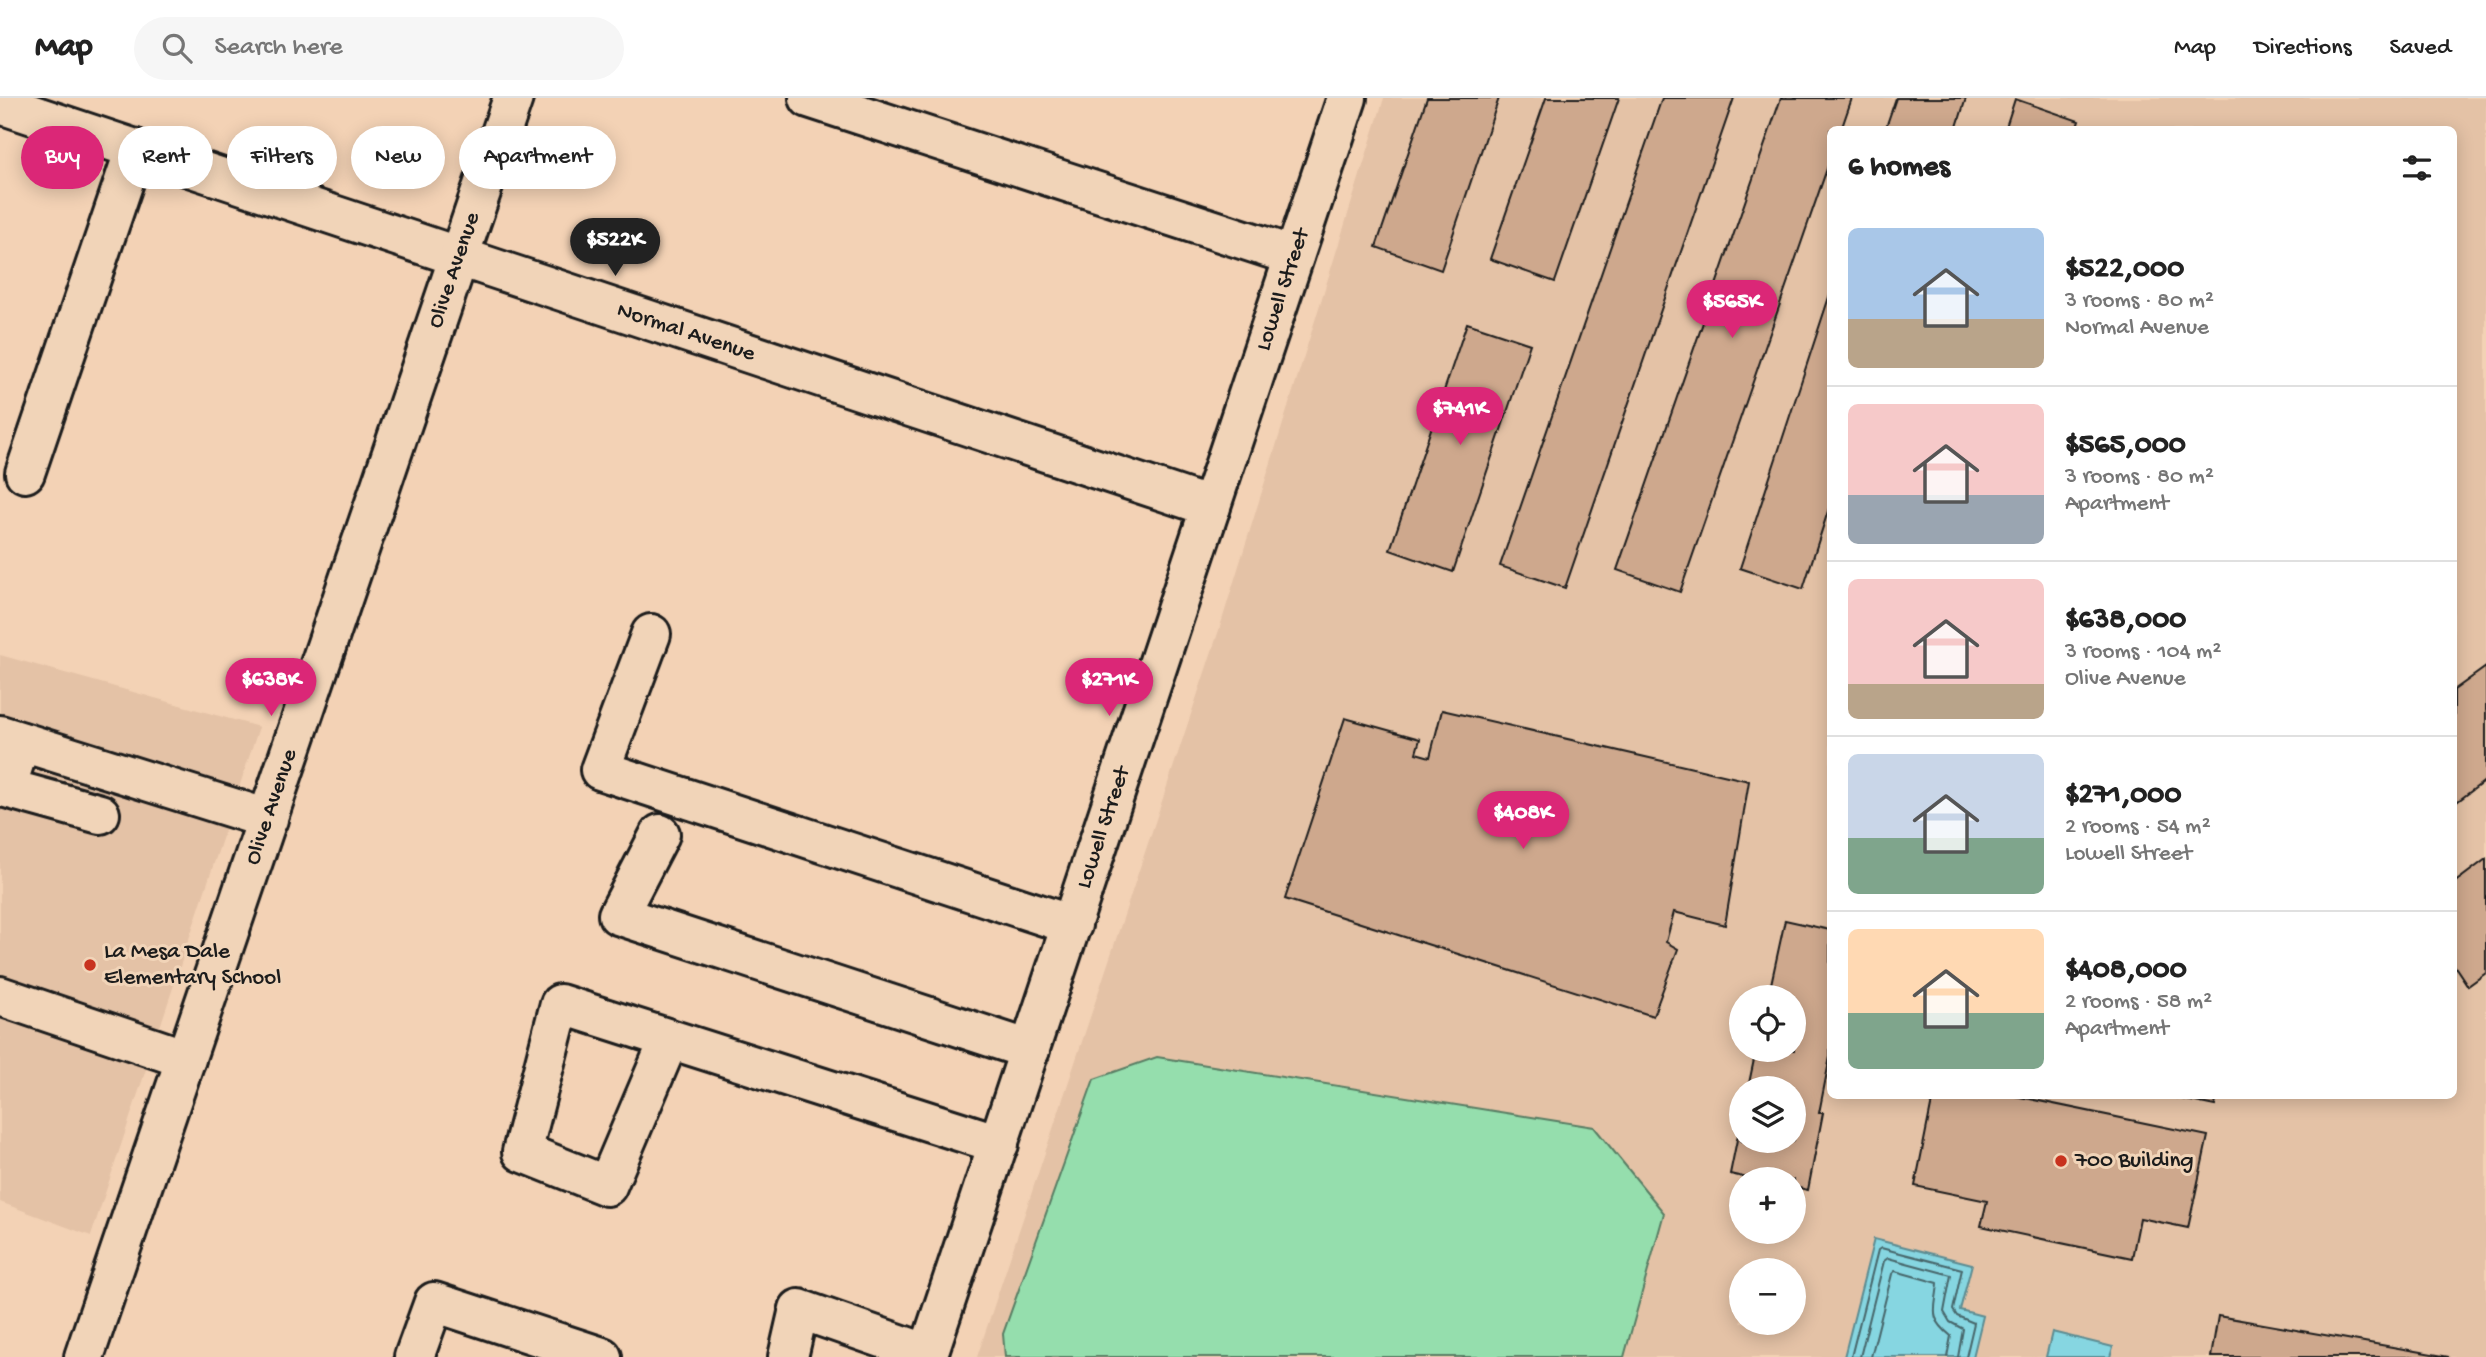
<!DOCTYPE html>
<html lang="en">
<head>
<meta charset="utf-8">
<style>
  :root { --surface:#fff; --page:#f6f6f6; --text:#222; --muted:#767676; --line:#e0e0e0; --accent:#db2777 }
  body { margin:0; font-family:"Gochi Hand",sans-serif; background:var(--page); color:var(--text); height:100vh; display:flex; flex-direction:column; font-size:26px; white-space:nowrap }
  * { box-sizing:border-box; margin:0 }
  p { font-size:23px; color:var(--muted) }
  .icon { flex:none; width:38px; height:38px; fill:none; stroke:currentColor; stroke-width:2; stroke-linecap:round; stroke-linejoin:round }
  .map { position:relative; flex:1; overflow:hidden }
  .sheet { position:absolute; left:1827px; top:28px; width:630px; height:973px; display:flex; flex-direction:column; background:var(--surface); border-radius:10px; box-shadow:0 4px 18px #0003 }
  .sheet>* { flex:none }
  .top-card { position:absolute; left:21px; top:28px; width:665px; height:63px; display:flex; gap:14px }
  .controls { position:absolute; left:1729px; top:887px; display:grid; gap:14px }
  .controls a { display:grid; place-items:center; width:77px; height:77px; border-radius:50%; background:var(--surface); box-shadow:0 4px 18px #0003; font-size:35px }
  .price { position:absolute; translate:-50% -60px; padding:0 16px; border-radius:24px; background:var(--accent); color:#fff; font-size:23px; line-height:46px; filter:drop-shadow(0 2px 4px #0008) }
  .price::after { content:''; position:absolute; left:50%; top:42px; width:21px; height:16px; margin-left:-10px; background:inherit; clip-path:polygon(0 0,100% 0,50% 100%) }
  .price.active { background:#222; color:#fff }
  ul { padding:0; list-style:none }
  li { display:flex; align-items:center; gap:21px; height:175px; padding:0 21px }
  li+li { border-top:2px solid var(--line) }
  li span { display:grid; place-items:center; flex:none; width:196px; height:140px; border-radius:10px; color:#555 }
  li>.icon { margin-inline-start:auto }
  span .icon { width:84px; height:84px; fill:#fffc; stroke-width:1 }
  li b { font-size:30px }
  h2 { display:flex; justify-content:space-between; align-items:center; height:84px; padding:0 21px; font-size:30px }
  .tag { padding:0 24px; border-radius:32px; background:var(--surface); box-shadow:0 4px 18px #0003; font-size:24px; line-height:63px }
  .tag.active { background:var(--accent); color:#fff }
  header { display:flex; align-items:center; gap:42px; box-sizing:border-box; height:98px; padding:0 35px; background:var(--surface); border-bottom:2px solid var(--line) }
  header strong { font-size:33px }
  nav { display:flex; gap:38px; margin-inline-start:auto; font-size:24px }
  .search { width:490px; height:63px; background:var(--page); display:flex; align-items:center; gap:18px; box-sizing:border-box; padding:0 24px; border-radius:38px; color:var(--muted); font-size:26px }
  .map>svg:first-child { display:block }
  .built { fill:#e4c2a6; fill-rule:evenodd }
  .green { fill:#95dead; stroke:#587d64; stroke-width:2 }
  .water { fill:#86d6e1; stroke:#5c8c92; stroke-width:2 }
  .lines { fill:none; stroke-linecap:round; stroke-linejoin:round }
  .shore { stroke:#46666b; stroke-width:2 }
  .building { fill:#cea88d; stroke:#1c1c1c; stroke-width:2 }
  .minor-casing { stroke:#1c1c1c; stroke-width:44 }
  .minor { stroke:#f1d4b8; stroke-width:38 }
  .poi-dot { fill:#c8321e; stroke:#f1d4b8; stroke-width:2.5 }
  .labels { text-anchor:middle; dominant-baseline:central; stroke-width:6; stroke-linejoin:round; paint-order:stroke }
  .street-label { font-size:23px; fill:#1c1c1c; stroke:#f1d4b8 }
  .poi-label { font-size:23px; fill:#1c1c1c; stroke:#f1d4b8; text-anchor:start }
</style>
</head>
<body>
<header>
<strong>Map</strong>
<div class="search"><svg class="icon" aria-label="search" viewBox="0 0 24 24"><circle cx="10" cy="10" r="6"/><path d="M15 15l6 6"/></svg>Search here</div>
<nav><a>Map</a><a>Directions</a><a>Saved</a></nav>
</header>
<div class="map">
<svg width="2486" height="1259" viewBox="0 0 2486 1259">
  <rect width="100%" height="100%" fill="#f3d2b5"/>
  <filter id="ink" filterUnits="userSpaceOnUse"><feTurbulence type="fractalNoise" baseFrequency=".0143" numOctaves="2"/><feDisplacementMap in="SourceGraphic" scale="14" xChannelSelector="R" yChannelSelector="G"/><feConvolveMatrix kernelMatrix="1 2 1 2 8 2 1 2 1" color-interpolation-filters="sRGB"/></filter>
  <g filter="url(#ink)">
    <path class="built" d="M1384,0H2486V1259H977L1219,532ZM1830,32H2454V998H1830ZM1741,900H1794V952H1741ZM1741,990H1794V1043H1741ZM1741,1082H1794V1134H1741ZM1741,1172H1794V1225H1741Z
      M0,557L259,629L91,1138L0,1104Z"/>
    <path class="green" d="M1157,959L1594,1029L1664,1115L1624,1259H1005L1003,1236L1094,981Z"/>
    <path class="water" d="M1874,1141L1972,1166L1960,1212L1983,1218L1973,1259H1844Z
      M2052,1234L2113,1249L2110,1259H2046Z"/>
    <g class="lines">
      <path class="shore" d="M1851,1259L1878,1152L1881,1150L1962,1171L1953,1212L1957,1218L1974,1225L1966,1259
        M1860,1259L1884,1163L1888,1160L1951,1177L1944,1214L1950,1224L1963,1231L1958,1259
        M1871,1259L1892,1176L1895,1173L1938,1185C1936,1212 1927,1218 1951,1238L1947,1259"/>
    </g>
    <path class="building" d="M1427,0H1499L1441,172L1376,149Z
      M1546,0H1619L1555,184L1490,161Z
      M1662,0H1734L1565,490L1500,468Z
      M1781,0H1852L1841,32H1830V62L1680,494L1617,472Z
      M1896,0H1966L1956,32H1885Z
      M2015,1L2079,23L2076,32H2005Z
      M1830,196V407L1803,491L1740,470Z
      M1467,225L1530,246L1453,474L1390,452Z
      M2486,569V682L2454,706V592Z
      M1442,612L1749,683L1725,827L1674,814L1666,844L1678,851L1653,918L1285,801L1345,620L1420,641L1416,655L1430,659Z
      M2486,761V875L2468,888L2454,867V785Z
      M1785,822L1830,832V959L1819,1015H1823L1808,1092L1794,1089V1082H1756L1730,1076L1741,1022V1043H1794V990H1748L1756,952H1794V900H1768Z
      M1933,998H2015L2208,1038L2188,1130L2140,1120L2132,1160L1981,1128L1987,1103L1915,1088Z
      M2167,998H2217L2215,1008Z
      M2218,1218L2449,1259H2211Z"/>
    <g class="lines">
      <g class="minor-casing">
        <g id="minor">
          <path d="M809,0L1294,158"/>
          <path id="s1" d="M0,6L1211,409"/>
          <path d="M25,375L135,51"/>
          <path d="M651,536L600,672L1072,827"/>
          <path d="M0,637L268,721"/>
          <path d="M21,644L6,690L100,716"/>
          <path d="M660,736L618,817L1030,952"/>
          <path d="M0,898L186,961"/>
          <path d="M669,942L607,1088L522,1054L560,906L999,1046"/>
          <path id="s2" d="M84,1259L513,0"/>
          <path d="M414,1259L434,1204L602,1259"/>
          <path d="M788,1259L799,1211L928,1256"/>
          <path id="s3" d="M927,1259L1347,0"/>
        </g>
      </g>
      <use href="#minor" class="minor"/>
    </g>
  </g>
  <g class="poi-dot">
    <circle cx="90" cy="867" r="7"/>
    <circle cx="2061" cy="1063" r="7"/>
  </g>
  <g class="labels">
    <g class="street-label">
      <text stroke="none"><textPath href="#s2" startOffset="1148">Olive Avenue</textPath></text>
      <text stroke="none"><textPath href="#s3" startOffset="1125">Lowell Street</textPath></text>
      <text stroke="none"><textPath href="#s1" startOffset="723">Normal Avenue</textPath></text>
      <text stroke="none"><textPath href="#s2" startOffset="581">Olive Avenue</textPath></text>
      <text stroke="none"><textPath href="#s3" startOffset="558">Lowell Street</textPath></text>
    </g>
    <g class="poi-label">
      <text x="104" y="854">La Mesa Dale<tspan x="104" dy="26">Elementary School</tspan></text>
      <text x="2075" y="1063">700 Building</text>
    </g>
  </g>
</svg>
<div class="controls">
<a><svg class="icon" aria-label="locate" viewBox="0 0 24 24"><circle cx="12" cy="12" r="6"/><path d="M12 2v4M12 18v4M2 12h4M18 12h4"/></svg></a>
<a><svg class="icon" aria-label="layers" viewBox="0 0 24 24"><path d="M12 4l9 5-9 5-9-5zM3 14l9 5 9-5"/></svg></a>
<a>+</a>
<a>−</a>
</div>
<b class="price active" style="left:615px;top:180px">$522K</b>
<b class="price" style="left:1732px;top:242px">$565K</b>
<b class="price" style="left:1460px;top:349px">$741K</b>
<b class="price" style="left:271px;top:620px">$638K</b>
<b class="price" style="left:1109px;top:620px">$271K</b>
<b class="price" style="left:1523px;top:753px">$408K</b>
<div class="top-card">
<a class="tag active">Buy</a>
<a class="tag">Rent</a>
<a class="tag">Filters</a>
<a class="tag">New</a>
<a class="tag">Apartment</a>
</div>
<section class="sheet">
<h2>6 homes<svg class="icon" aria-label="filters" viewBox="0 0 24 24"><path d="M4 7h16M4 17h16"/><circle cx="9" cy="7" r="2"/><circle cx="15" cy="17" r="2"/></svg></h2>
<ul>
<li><span style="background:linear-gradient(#a9c7e8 65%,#b9a48a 0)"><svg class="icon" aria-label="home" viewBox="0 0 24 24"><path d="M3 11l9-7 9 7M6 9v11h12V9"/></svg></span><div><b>$522,000</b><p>3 rooms · 80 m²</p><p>Normal Avenue</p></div></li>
<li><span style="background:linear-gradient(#f6c9c9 65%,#9aa5b1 0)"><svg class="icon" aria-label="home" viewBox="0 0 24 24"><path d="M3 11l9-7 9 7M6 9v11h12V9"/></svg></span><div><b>$565,000</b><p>3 rooms · 80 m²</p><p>Apartment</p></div></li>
<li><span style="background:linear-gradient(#f6c9c9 75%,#b9a48a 0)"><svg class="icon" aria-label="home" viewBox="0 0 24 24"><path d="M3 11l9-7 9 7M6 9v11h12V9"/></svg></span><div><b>$638,000</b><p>3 rooms · 104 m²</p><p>Olive Avenue</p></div></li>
<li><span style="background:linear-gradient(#c9d6e8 60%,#7fa58c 0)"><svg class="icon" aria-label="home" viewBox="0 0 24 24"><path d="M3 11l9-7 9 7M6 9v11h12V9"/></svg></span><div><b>$271,000</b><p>2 rooms · 54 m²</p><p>Lowell Street</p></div></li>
<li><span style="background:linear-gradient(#ffd9b3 60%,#7fa58c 0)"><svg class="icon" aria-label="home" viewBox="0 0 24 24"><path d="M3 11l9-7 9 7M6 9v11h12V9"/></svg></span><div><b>$408,000</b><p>2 rooms · 58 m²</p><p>Apartment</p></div></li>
</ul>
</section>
</div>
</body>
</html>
